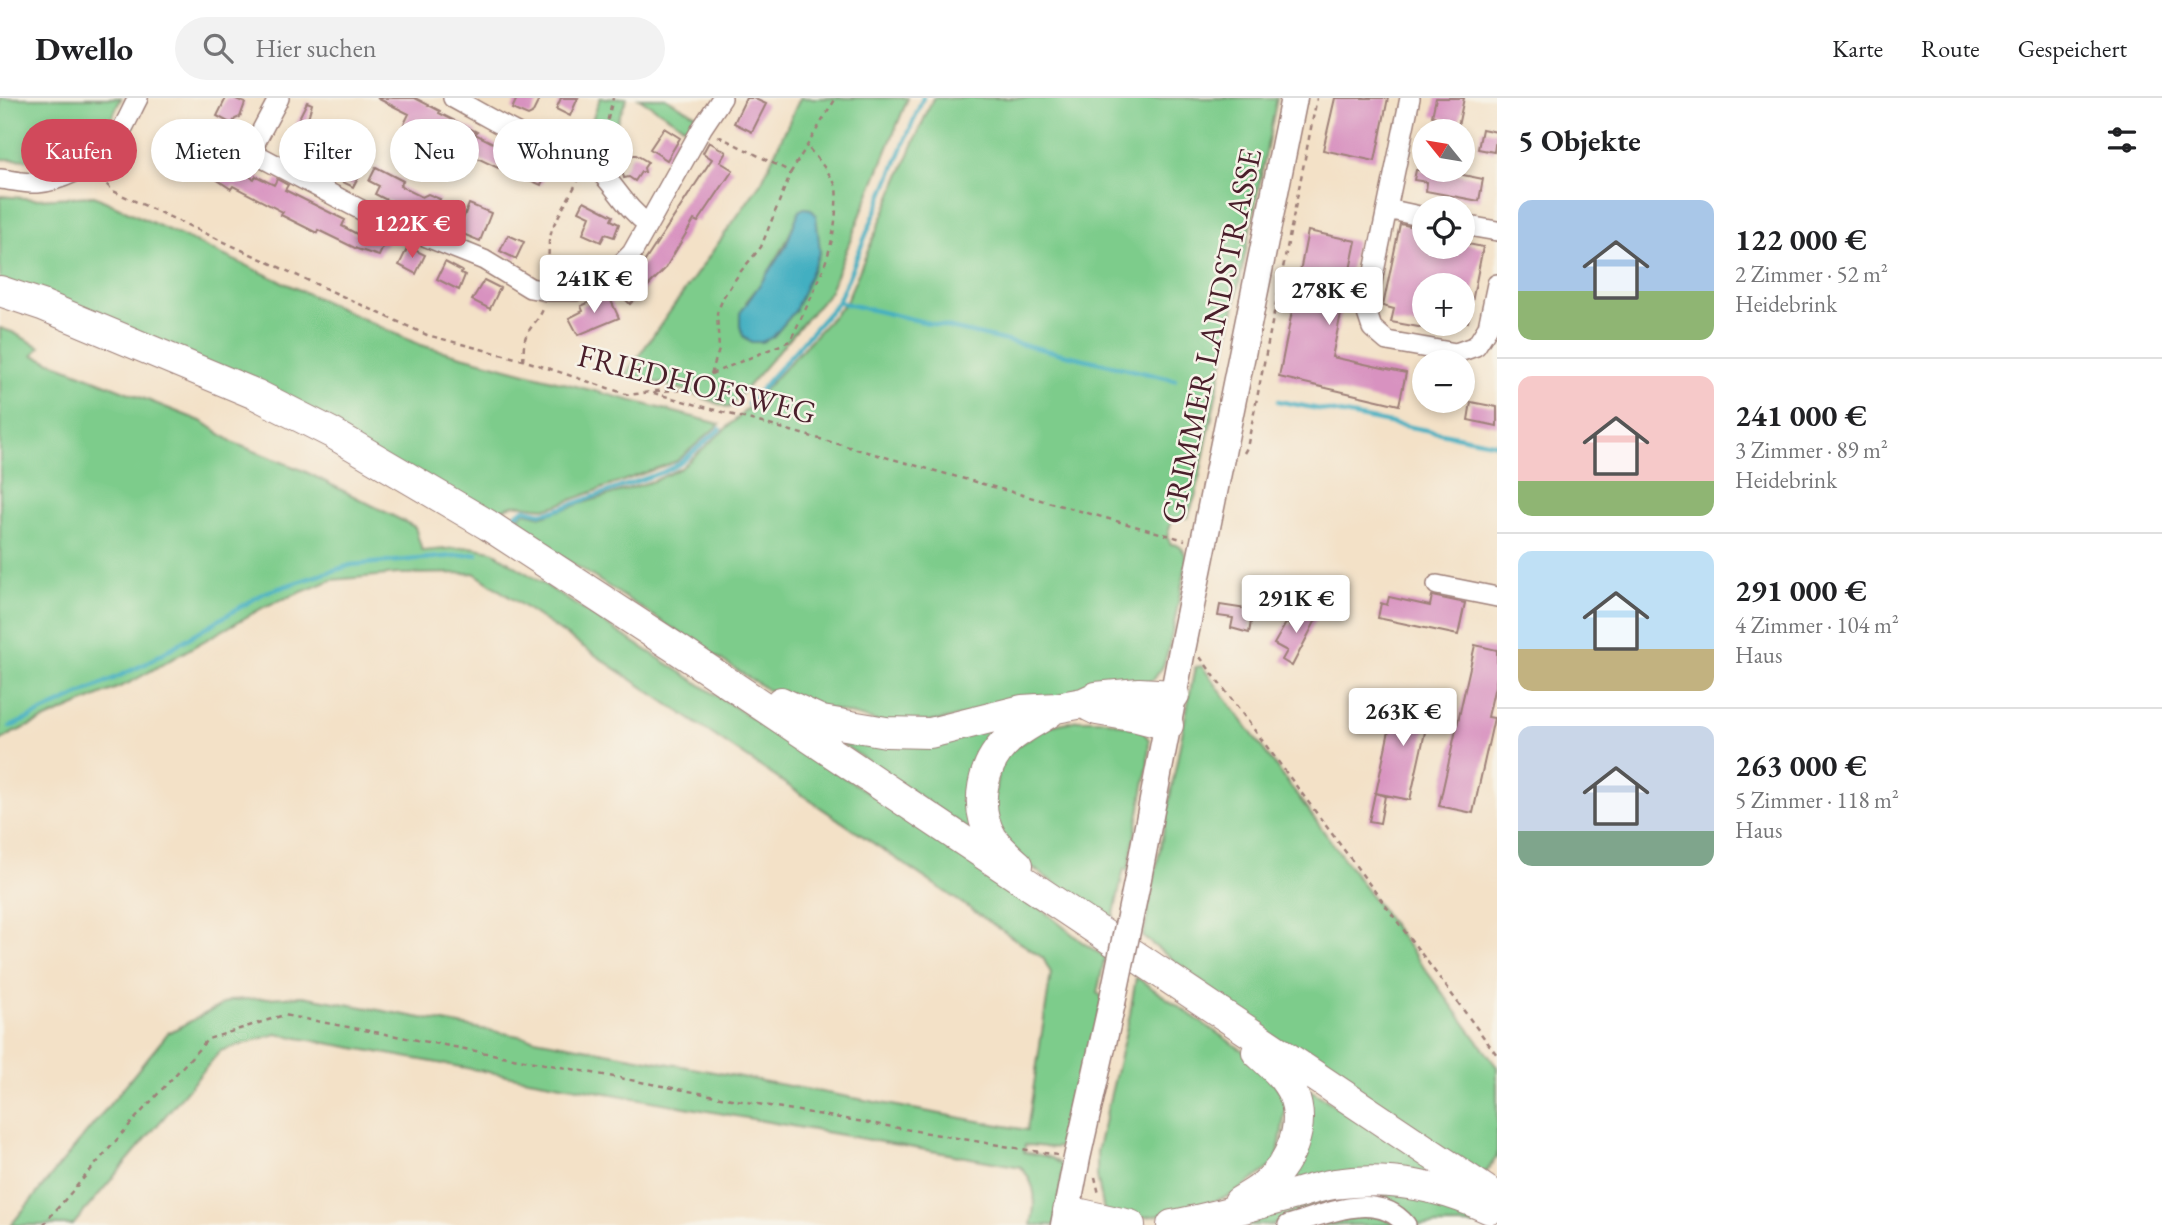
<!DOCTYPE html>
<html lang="de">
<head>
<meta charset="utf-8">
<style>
  :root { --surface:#fff; --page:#f2f2f2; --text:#202124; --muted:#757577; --line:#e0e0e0; --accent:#d1495b }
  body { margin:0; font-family:"EB Garamond",serif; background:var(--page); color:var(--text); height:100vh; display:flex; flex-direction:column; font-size:26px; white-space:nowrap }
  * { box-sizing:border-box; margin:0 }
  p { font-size:23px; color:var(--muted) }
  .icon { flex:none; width:38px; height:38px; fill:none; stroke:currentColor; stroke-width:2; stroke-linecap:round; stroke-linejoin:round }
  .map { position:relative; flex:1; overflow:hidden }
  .details { display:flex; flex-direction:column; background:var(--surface); width:665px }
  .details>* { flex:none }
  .banner { position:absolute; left:21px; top:21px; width:665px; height:63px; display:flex; gap:14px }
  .needle { width:46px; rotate:300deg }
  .controls { position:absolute; left:1412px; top:21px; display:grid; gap:14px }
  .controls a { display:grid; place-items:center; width:63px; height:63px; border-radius:50%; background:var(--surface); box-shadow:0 4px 10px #0003; font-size:35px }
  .price { position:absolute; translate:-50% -60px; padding:0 16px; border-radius:7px; background:#fff; color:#222; font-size:23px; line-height:46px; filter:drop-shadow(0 2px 4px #0008) }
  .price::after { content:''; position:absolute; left:50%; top:42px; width:21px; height:16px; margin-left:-10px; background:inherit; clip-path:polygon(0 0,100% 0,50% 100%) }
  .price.on { background:var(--accent); color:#fff }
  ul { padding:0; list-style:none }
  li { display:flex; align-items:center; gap:21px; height:175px; padding:0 21px }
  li+li { border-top:2px solid var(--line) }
  li span { display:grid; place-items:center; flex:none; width:196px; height:140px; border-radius:14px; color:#555 }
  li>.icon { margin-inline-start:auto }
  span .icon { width:84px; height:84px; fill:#fffc; stroke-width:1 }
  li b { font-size:30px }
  h2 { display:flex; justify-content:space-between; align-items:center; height:84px; padding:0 21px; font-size:30px }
  .chip { padding:0 24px; border-radius:32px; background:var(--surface); box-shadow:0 4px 10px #0003; font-size:24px; line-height:63px }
  .chip.on { background:var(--accent); color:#fff }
  header { display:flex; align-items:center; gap:42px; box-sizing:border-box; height:98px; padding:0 35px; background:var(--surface); border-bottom:2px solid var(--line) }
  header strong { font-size:33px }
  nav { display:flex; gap:38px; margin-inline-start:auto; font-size:24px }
  .search { width:490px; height:63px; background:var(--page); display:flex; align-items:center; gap:18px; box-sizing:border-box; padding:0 24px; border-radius:38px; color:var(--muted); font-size:26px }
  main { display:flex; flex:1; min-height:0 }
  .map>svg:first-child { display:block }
  .green { fill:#7dcc8b; stroke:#64765b; stroke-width:2; fill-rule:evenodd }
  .water { fill:#43afc1; stroke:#466776; stroke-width:2 }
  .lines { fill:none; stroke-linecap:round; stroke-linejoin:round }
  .stream { stroke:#43afc1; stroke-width:4.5 }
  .building { fill:#d892c0 }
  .minor-casing { stroke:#9e8079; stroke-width:22 }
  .major-casing { stroke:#9e8079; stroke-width:29 }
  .highway-casing { stroke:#9e8079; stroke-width:32 }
  .path { stroke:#9e8079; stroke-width:2.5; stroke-dasharray:5 5; stroke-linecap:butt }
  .minor { stroke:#fff; stroke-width:19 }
  .major { stroke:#fff; stroke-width:26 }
  .highway { stroke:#fff; stroke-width:30 }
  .major-bridge-casing { stroke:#9e8079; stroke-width:29; stroke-linecap:butt }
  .major-bridge { stroke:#fff; stroke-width:26 }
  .labels { text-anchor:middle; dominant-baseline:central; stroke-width:5; stroke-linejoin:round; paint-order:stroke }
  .street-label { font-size:32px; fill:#4a1f2b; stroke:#f7f3e8 }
</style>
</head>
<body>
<header>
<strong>Dwello</strong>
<div class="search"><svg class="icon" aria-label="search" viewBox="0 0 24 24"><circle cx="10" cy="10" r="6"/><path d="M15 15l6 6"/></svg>Hier suchen</div>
<nav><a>Karte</a><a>Route</a><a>Gespeichert</a></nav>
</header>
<main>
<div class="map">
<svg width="1497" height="1127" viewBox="0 0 1497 1127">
  <rect width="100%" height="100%" fill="#f7f3e8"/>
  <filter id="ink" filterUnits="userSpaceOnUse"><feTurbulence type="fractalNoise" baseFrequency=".0143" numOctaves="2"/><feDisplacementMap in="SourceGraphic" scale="14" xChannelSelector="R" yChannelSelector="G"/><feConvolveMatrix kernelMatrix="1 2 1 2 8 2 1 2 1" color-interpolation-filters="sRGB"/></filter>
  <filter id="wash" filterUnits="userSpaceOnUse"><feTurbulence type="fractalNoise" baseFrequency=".00686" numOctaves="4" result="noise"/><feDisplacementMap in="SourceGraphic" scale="28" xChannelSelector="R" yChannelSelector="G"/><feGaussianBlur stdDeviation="1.57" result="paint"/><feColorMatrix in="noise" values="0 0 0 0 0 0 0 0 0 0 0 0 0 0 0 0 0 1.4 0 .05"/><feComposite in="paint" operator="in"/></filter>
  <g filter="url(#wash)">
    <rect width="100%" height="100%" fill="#f3e1c7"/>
    <path class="green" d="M0,0H121L104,37L41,62L0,61Z
      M600,0H627L600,64L582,51Z
      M639,0H665L704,21L694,35Z
      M800,0H908L829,195L729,310L684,292L626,276L762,83ZM796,121L820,153L795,213L773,239L746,204C768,178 784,152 796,121Z
      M933,0H1277L1196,396L1188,419L1172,422L1167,439L1171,446C1182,447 1184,452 1187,462L1169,550L1163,568L1154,581L1143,587L899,629L774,596L583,472L508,428L525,414L542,418L656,382L681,370L741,317L846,204Z
      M0,98L35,101L94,98L420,247L720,326L677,363L552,409C528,414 515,395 496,419L0,186Z
      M0,230L12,234L40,249L33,257L203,324L234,345L304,373L415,429L422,453L470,449L492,453L959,753L1018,792L1082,844L1105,859L1097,895L1103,899L1070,1046C1056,1053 1040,1047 1025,1047L1024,1054C1039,1057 1053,1057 1063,1069L1056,1127H1031C1036,1102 1038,1089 1021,1069L276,936L220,953L73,1127H11L168,935L231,902L303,898L1027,1032L1051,875L1043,860L474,475L398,476L332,482L266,508L131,584L13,635L0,643Z
      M1202,568L1497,969V1059L1481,1080L1298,958L1143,839L1195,569Z
      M1011,622L1004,636L987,744L814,627Z
      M1078,622H1105L1142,632L1149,642L1148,667L1128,773L1124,770L1112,825L1014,757L1001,742L988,688L1000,659L1049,628Z
      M1136,879L1262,966L1291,1010L1279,1063L1232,1097L1205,1106L1174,1115L1146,1119L1123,1118L1104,1113L1097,1078V1054L1130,916Z
      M1291,980L1447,1077L1272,1090Z
      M1375,1089L1497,1121V1127H1414L1405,1115L1286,1122L1272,1127H1217Z
      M1364,1113L1399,1127H1322L1343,1117Z"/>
    <path class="water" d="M804,110L811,111L816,117L820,153L795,213L773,239L762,244H750L743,238L740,228V215L785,150L799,113Z"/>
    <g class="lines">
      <path class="stream" d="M838,204L1175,282
        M1278,303L1497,346
        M748,306L838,204L923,0
        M515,417L525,411L541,415L553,413L663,374L679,366L720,331
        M10,629L145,566L264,495L351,467L477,456"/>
    </g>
    <g id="blocks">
      <path class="building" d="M226,0H234L245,5L240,19L235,21L232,26L217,18Z
        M377,0H415L440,13L439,15L477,34L475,36L507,52L498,70L463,53L461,57L404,26L409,16Z
        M517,0H540L532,16L528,18L512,11Z
        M561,0H578L570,18L556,11Z
        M746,0H753L766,6L752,34L734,25Z
        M1335,0H1388L1375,63L1323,52Z
        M1436,0H1464L1457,33H1444L1446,21L1432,18Z
        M307,4L312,6L305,30L315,35L302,62L283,52Z
        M185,28L200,35L189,61L173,53Z
        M664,30L680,40L667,62L650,51Z
        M1482,31L1497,34L1494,54L1478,51Z
        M709,44L726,54L720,64L733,72L698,124L694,122L665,171L630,206L617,193L641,169L712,61L703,55Z
        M632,57H636L648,64L644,70L645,74H641L635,83L629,79L624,80L622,73Z
        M535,58L551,65L541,87L525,80Z
        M335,59L362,72L353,89L327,76Z
        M226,64L254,81L256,78L274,87L277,81L288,87L285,92L345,122L342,128L366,141L369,132L385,139L387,144L385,148L383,149L379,158L357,151L318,132L317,135L281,117L283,114L233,88L231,91L216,81Z
        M376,69L403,83L400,88L422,99L428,96L440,101L432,116L429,120L415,114L414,116L375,96L379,88L369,83Z
        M1416,72H1454L1453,75L1483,81L1479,103L1426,93L1427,84L1414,82Z
        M584,103L613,118L611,122L619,126L614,139L605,136L601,144L583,136L590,118L579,113Z
        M469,106L491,115L480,143L458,134Z
        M1400,126L1424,131V149H1463V145L1483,149L1468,224L1463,223V187H1424V230L1391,224L1394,211L1383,208Z
        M1308,133L1356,143L1332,259L1406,275L1399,307L1279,279Z
        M508,137L524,144L516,161L500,153Z
        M408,149L425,157L416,176L399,167Z
        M445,164L462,173L461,175L465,177L459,192L437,181Z
        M484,182L500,190L490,211L472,202Z
        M608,196L619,220L578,237L569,220L583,213L581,208Z
        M1471,304L1497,309V328L1468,322Z
        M1432,498L1465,505L1458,537L1378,520L1381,505L1387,507L1389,499L1430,508Z
        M1220,507L1253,512L1249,535L1231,530L1233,520L1218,518Z
        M1300,509L1318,518L1292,568L1282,562L1287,553L1274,546L1286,525L1290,527Z
        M1475,547L1497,552V579L1488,619L1494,620L1473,715L1439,708Z
        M1396,599L1431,607L1410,702L1376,695Z
        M1375,695L1385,698L1380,725L1369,723Z"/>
    </g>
  </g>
  <g filter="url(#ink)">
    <use href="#blocks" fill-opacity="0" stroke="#9e8079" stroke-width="2"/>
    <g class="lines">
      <g class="minor-casing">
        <path id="minor" d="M279,0L256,43L254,50L259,58L367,115L484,162L530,190L547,193H576L608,179L632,155L702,30L722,0
          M453,0C475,12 497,25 519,36C542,46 568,50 589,64C613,81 623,109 648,126
          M1410,0L1366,212L1372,230L1387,243L1456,255L1476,248L1488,229L1497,186
          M0,81C12,82 26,86 38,85C58,84 94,67 107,53C121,38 129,17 138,0
          M1387,111L1424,119
          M1463,127L1497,133
          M1437,487L1497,499
          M1288,1127C1324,1117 1377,1091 1406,1127"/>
      </g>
      <g class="major-casing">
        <path id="major" d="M1138,780L1182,552L1294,0
          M1064,1127L1077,1060L1112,905"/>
      </g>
      <g class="highway-casing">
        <path id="highway" d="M0,193L42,207L255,296L332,335L488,427L679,552L1497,1100
          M781,604L822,623L886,634L930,635L1022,612L1056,610L1083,605L1096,599L1139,595L1174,597
          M1089,608L1097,612L1137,619L1168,627
          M1018,767C1009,759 999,750 992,740C973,708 982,665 1009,641C1021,630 1037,623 1050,614
          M1239,1104C1247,1099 1255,1095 1262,1089C1289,1068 1307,1029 1293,996C1286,979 1270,966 1257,954
          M1068,1113L1130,1127
          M1172,1127C1213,1120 1253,1107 1292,1097C1306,1093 1320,1088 1334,1086C1388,1078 1442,1088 1490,1111"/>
      </g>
      <path class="path" d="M718,38L791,74L836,0
        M594,48L605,33L613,0
        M100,79L113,93L427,237L523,262L629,297L650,294L1185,442
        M548,177L549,143L553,128L580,79
        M523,262C524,254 523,246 526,238C531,227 541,220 544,208
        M711,276L790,243C811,199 834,160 836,110C836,102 838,91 834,84C827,71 816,60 808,49
        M655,293L684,292L711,276L719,252L717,215L724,198L741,173L761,149L791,74
        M1244,355L1247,350L1317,0
        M1200,559L1497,957
        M1095,1079L1099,1096
        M43,1127L133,1023L208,941L284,917L758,1006L1057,1057"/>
      <use href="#minor" class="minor"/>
      <use href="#major" class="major"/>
      <use href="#highway" class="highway"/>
      <g class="major-bridge-casing">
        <path id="major-bridge" d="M1112,905L1138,780"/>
      </g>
      <use href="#major-bridge" class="major-bridge"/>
    </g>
  </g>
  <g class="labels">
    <g class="street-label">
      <text transform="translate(1211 238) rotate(-78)">GRIMMER LANDSTRASSE</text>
      <text transform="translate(697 286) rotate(14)">FRIEDHOFSWEG</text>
    </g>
  </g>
</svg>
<div class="controls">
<a><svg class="needle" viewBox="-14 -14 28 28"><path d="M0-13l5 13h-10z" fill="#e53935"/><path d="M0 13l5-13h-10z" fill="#757577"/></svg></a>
<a><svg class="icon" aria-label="locate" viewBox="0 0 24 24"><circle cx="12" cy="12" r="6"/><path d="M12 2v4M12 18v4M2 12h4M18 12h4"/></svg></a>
<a>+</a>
<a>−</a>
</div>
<b class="price on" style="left:412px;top:162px">122K €</b>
<b class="price" style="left:594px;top:217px">241K €</b>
<b class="price" style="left:1329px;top:229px">278K €</b>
<b class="price" style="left:1296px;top:537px">291K €</b>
<b class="price" style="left:1403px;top:650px">263K €</b>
<div class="banner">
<a class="chip on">Kaufen</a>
<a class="chip">Mieten</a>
<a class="chip">Filter</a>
<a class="chip">Neu</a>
<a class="chip">Wohnung</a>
</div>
</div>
<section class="details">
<h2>5 Objekte<svg class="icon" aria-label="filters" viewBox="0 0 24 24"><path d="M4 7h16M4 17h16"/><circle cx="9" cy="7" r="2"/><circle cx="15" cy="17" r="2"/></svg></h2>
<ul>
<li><span style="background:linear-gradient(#a9c7e8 65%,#8fb573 0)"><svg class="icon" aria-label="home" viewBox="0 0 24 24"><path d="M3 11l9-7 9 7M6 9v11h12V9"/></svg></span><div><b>122 000 €</b><p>2 Zimmer · 52 m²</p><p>Heidebrink</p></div></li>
<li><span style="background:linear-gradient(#f6c9c9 75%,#8fb573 0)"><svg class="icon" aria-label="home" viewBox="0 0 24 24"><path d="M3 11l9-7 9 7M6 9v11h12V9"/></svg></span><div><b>241 000 €</b><p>3 Zimmer · 89 m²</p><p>Heidebrink</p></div></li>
<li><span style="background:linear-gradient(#bfe0f5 70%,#c2b280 0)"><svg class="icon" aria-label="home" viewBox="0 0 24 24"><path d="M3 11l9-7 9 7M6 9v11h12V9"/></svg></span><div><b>291 000 €</b><p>4 Zimmer · 104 m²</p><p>Haus</p></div></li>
<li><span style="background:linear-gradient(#c9d6e8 75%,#7fa58c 0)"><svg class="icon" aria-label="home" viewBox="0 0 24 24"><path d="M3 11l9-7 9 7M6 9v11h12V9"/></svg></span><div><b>263 000 €</b><p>5 Zimmer · 118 m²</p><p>Haus</p></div></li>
</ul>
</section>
</main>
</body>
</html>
